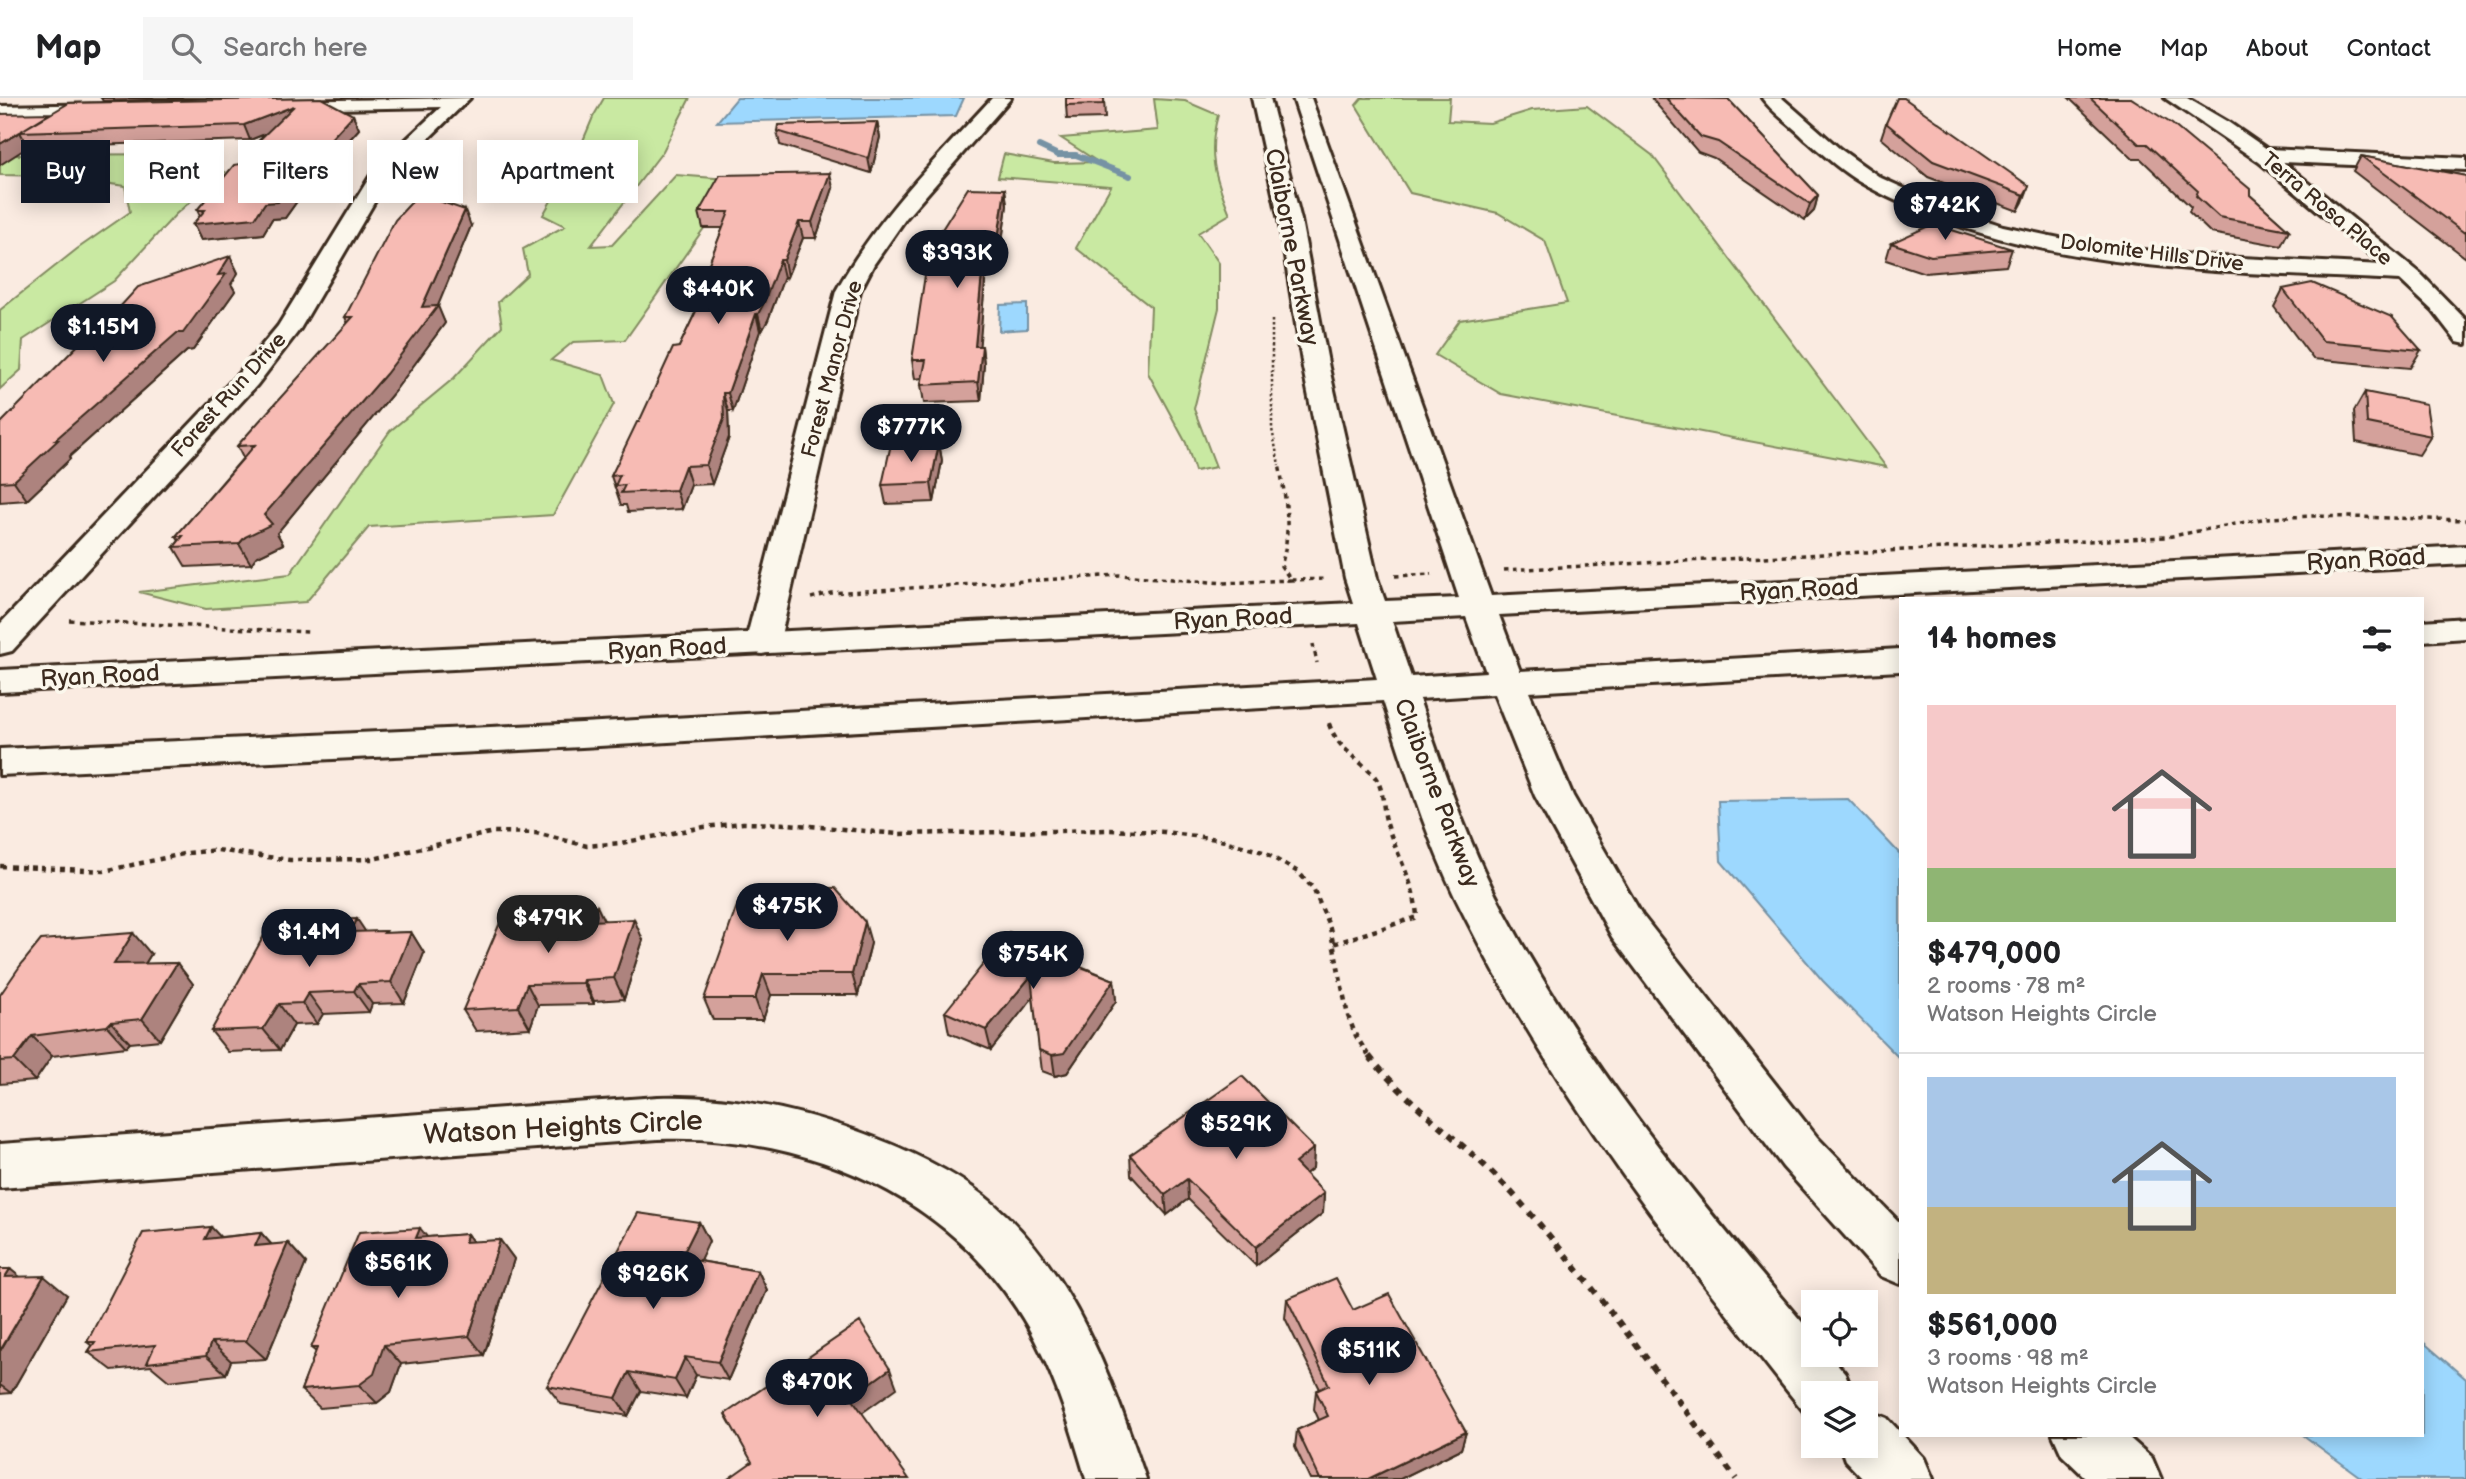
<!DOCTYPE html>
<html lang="en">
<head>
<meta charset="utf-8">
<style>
  :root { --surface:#fff; --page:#f6f6f6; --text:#202124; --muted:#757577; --line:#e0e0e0; --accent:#111827 }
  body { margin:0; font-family:"Balsamiq Sans",sans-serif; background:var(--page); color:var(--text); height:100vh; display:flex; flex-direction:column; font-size:26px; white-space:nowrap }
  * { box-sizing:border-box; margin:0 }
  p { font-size:23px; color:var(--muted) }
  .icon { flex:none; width:38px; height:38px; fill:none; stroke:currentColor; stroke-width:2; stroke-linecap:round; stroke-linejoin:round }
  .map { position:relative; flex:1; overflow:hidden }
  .sheet { position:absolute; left:1899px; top:499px; width:525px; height:840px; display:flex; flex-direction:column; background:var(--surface); border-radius:0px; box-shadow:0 4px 18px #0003 }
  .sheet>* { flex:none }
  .top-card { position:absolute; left:21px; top:42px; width:665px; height:63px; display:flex; gap:14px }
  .tools { position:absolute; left:1801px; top:1192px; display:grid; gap:14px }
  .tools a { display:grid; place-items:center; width:77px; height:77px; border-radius:0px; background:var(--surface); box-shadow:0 4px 18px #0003; font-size:35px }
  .price { position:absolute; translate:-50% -60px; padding:0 16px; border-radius:24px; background:var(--accent); color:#fff; font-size:23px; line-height:46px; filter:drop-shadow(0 2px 4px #0008) }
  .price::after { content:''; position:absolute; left:50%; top:42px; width:21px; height:16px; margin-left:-10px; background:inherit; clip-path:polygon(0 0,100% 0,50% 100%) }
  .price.selected { background:#222; color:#fff }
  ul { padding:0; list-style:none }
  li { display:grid; align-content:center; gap:14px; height:371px; padding:0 28px }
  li+li { border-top:2px solid var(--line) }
  li span { display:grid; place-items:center; height:217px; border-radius:0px; color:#555 }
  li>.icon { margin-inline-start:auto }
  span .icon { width:126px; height:126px; fill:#fffc; stroke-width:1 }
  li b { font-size:30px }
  h2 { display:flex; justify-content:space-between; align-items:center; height:84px; padding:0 28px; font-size:30px }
  .tag { padding:0 24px; border-radius:0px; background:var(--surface); box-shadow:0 4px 18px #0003; font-size:24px; line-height:63px }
  .tag.selected { background:var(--accent); color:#fff }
  header { display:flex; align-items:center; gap:42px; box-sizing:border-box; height:98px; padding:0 35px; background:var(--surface); border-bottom:2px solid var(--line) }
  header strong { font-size:33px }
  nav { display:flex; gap:38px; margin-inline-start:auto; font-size:24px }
  .search { width:490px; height:63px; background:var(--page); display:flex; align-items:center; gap:18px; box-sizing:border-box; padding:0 24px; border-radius:0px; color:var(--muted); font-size:26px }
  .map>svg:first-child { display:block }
  .green { fill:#c9e9a2; stroke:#828a60; stroke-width:2 }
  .water { fill:#9dd8fe; stroke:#7692a4; stroke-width:2 }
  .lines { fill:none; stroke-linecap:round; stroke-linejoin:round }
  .stream { stroke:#7692a4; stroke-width:6 }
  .minor-casing { stroke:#3b2a1e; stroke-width:6 }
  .secondary-casing { stroke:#3b2a1e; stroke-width:6 }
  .path-far3 { stroke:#3b2a1e; stroke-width:2.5; stroke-dasharray:2.5 2.5; stroke-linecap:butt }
  .path-far2 { stroke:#3b2a1e; stroke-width:3.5; stroke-dasharray:4.5 4.5; stroke-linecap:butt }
  .path-far1 { stroke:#3b2a1e; stroke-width:4.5; stroke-dasharray:5 5; stroke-linecap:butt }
  .path { stroke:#3b2a1e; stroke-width:6; stroke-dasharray:7 7; stroke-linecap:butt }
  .minor { fill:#fbf7ec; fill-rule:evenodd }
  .secondary { fill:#fbf7ec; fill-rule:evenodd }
  .wall { fill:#d4a19b; stroke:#3b2a1e; stroke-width:2 }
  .shaded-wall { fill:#ad837e; stroke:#3b2a1e; stroke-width:2 }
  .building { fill:#f7bbb4; stroke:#3b2a1e; stroke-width:2 }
  .labels { text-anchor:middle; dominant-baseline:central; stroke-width:7; stroke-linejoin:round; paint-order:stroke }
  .far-street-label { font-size:21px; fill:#3b2a1e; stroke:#fbf7ec }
  .street-label { font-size:24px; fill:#3b2a1e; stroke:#fbf7ec }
  .near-street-label { font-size:28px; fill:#3b2a1e; stroke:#fbf7ec }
</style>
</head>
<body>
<header>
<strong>Map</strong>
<div class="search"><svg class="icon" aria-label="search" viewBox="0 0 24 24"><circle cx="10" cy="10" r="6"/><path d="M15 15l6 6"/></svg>Search here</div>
<nav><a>Home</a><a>Map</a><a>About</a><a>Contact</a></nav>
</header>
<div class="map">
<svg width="2466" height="1381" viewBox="0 0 2466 1381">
  <rect width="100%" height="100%" fill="#faebe1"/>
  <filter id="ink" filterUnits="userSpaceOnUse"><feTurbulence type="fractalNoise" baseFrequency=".0143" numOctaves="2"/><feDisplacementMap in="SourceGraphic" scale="14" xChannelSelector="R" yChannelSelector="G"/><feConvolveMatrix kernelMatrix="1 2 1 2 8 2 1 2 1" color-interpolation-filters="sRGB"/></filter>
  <g filter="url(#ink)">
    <path class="green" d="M604,0H690L663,53L591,148L612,147L676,77L727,81L714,116L625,242L573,244L551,262L603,277L614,306L553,417L369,429L306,504L206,511L139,494L290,476L390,333L454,280L502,228L498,204L528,176L523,151L565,128L543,117L577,57L593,19Z
      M1362,0H1450L1448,23L1490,25L1532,12L1587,8L1652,57L1886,369L1501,296L1435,257L1460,222L1567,205L1545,143L1498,115L1410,95L1356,7Z
      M1154,1L1185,3L1218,17C1207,56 1215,79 1230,116L1198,135L1219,165V210L1194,311L1216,369L1195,373L1186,345L1148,275L1151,209L1076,150L1111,88L998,79L1004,56L1054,65L1098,64L1061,40L1158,32Z
      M194,56L225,74L176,116L114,183L23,242L21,272L0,291V212L77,151L130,114L125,88L52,78L0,77V57Z"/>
    <path class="water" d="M737,0H964L956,18L717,24Z
      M1027,206V231L999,233L1000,207Z
      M1848,701L1900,756V961L1823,883L1721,763L1718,703Z
      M2422,1243L2466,1281V1381H2363L2303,1337H2422Z"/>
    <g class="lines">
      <path class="stream" d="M1039,48L1058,57H1076L1130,78"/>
      <g class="minor-casing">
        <path id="minor" d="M470,0L389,79L300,231L257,287L12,553L0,556V526L239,275L278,228L374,72L441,9L279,12L270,7L273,3Z
          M992,0H1011L906,120L874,166L860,193L779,546L774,553L762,556L750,553L745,546L836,193C877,119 935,62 992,0Z
          M1762,0H1782L1840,51L1881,80L1941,107L2003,128L2064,141L2133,151L2202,158L2383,167L2259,64L2165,0H2187L2228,24L2267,51L2466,60V72L2283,64L2420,175L2466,222V246L2457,244L2433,213L2400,182C2222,173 2028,176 1867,88C1844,76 1824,57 1804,40C1791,27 1773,15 1762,0Z
          M110,6L116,7L119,11L116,15L0,18V8Z
          M658,999C726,997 793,1010 857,1033C901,1049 947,1069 984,1098C1072,1167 1111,1279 1146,1381H1086C1072,1334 1058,1286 1035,1242C963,1102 811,1035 658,1041L0,1090V1046Z"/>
      </g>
      <g class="secondary-casing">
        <path id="secondary" d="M1252,0H1270L1301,122L1329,270L1377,480L1385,503L1459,500L1293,0H1311L1491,498L2466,448V466L1499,517L1520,573L1900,551V573L1529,594L1573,698L1642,817L1817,1039L1900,1125V1186L1881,1178L1783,1069L1612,839L1535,698L1494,596L1419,601C1444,674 1469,749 1506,817C1588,970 1701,1106 1813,1237V1256H1829L1845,1275L1853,1295H1813V1318L1805,1315C1680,1158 1557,1001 1466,821C1430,752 1407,677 1383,603L582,649L0,677V651L582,625L1377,581L1359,525L0,594V572L1353,505L1345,480L1303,270L1279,122ZM1466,519L1486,574L1411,579L1392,523Z
          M2466,520V540L2422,543V523Z
          M1866,1312L1887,1320L1924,1360L1933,1381H1863L1845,1362L1840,1348H1866Z
          M2053,1337H2126L2152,1360L2161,1381H2087L2062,1357Z"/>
      </g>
      <path class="path-far3" d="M1272,222V331L1279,367"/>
      <path class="path-far2" d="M1504,472L2167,439L2267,420L2313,418L2466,422
        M1395,478L1432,476
        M1291,482L1327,481
        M811,500L831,495L1120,477L1224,485L1291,482L1281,468C1292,432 1286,402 1279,366
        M69,522L308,534
        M1313,546L1317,565
        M1329,625L1330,628"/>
      <path class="path-far1" d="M1329,626C1338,652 1359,660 1375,679C1385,693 1382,710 1387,726C1397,758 1415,785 1417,819L1333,846
        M0,768L104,773L188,755L217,752L290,762L373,761L494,734L536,735L587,748L621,745L704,729L743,725L788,726L898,736L1107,732L1164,734L1217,741L1263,754L1298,774L1313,790L1330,830L1348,918L1356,938L1370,960"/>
      <path class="path" d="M1369,958C1411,1010 1467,1046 1512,1095C1593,1185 1664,1284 1736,1381"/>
      <use href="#minor" class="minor"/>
      <use href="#secondary" class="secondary"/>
    </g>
    <path class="wall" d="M101,0H235L103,3Z
      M1104,0L1105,20L1067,21L1066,7Z
      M1651,0H1727L1818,97L1814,113L1805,122L1714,60L1698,54Z
      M2069,0H2131L2250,97L2289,132L2281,148L2211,135L2189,114L2191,109L2141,61H2133Z
      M0,16L353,17L359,31L308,88L285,120L272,121L263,136L201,142L193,126L200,118L197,112L241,66L265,36L250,42L28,49Z
      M877,24L880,39L871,75L780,47L777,33Z
      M1886,25L2029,88L2018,113L1928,79L1881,40Z
      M2361,58L2466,78V160L2353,73Z
      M833,90L816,140H803L787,179H784L768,222L762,233H760L733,313H728L729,339L712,386L691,387L682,411L628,414L626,407H621L611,378L679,249L711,182L708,168L723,130H703L699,114Z
      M1005,91L1007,107L998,172H986L979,248H982L984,266L981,303L924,305L921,287L922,280L915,281L912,262L931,166L929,152Z
      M471,128L437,208L445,225L394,294L277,435L283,446L256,459L251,466L186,469L174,449L179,443L176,438L243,360L237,348L348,226L345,219Z
      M1891,145L2012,151L2006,168L1925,175L1886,162Z
      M230,158L238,175L231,186L235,193L193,252L187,253L69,359L70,361L27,402L0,404V326Z
      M2283,191L2421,252L2410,270L2313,261L2274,209Z
      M2365,294L2431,338L2419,357L2356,344L2354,313Z
      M939,345L942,363L934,404L886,406L882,387Z
      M797,805L871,845L858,897H771L763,922H713L704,901Z
      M604,822L643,842L624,901L594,903V906L538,907L530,930L476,933L463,912Z
      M386,833L387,835L411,834L424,855L404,905L372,906L369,914L323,916L317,926L294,927L280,952L228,954L211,933L366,834Z
      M151,856L145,866L177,865L193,886L160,942L130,945L126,949L52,958L35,983L0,986V897Z
      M1071,864L1114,882L1116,903L1067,975L1055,978L1042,973L1033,899L991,952L949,935L945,914Z
      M1314,1050L1313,1070L1305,1076L1324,1095L1323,1115L1256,1168L1188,1101L1167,1117L1131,1077L1130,1057Z
      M699,1124L709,1143L700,1163L758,1173L767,1192L728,1282L696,1277L686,1300L641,1293L628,1318L561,1306L547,1288Z
      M261,1135L272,1147L288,1145L306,1165L266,1261L231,1263L226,1276L169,1283L151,1268L112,1272L88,1254L92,1248L87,1244L221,1139Z
      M467,1136L473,1144L500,1142L514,1161L484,1257L401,1266L391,1294L377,1305L320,1310L301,1292L316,1254L311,1250L427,1139Z
      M0,1171H10L19,1179L67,1197L11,1295L0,1296Z
      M1287,1201L1353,1212L1466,1334L1461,1351L1400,1381H1310L1295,1349L1297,1332L1319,1322L1314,1311L1316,1293L1320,1291L1285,1220Z"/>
    <path class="shaded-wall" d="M294,8L300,22L250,42L244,27Z
      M353,17L359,31L308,88L285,120L272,121L263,136L201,142L193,126L265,105L301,73Z
      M877,24L880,39L871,75L868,60Z
      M20,34L28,49L0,67V46Z
      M830,75L833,90L816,140L812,124Z
      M2029,88L2023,104L2018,113L2024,97Z
      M1005,91L1007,107L998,172L996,155Z
      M1818,97L1814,113L1805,122L1810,106Z
      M465,112L471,128L437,210L438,208L445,225L394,294L277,435L283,446L256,459L251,466L239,446L264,417L422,209Z
      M799,124L803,140L787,179L784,162Z
      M984,155L986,172L978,266L975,248Z
      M230,158L238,175L231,186L235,193L193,252L187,253L69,359L70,361L27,402L14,383L218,177Z
      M780,162L784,179L768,222L762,233L758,216Z
      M756,216L760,233L733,313L728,295Z
      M982,248L984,266L981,303L978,284Z
      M723,295L728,313L729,339L712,386L706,367Z
      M939,345L942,363L934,404L931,385Z
      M685,368L691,387L682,411L676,392Z
      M597,808L607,829L591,823Z
      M357,821L371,842L351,834Z
      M634,821L643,842L624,901L614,880Z
      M865,824L871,845L858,897L852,876Z
      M411,834L424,855L404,905L391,884Z
      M133,835L151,856L132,887L114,866Z
      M177,865L193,886L160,942L142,921Z
      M763,876L771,897L763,922L755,901Z
      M1031,878L1034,898L991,952L986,932Z
      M584,882L594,903V906L583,885Z
      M1114,882L1116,903L1067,975L1055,978L1052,957Z
      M358,886L372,906L369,914L354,893Z
      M527,886L538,907L530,930L518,909Z
      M308,895L323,916L317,926L302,905Z
      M279,906L294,927L280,952L263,931Z
      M111,924L130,945L126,949L107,928Z
      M32,938L52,958L35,983L14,962Z
      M1314,1050L1313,1070L1294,1085L1295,1065Z
      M1187,1081L1188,1101L1167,1117L1165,1097Z
      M1324,1095L1323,1115L1256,1168V1149Z
      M699,1124L709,1143L692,1179L681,1160Z
      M211,1129L230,1149L205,1141Z
      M420,1130L436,1150L416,1140Z
      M261,1135L279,1155L255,1148Z
      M467,1136L482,1156L465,1144Z
      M500,1142L514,1161L484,1257L469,1238Z
      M288,1145L306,1165L266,1261L246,1243Z
      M10,1171L34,1190L5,1179Z
      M758,1173L767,1192L728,1282L718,1264Z
      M44,1178L67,1197L11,1295L0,1287V1253Z
      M211,1244L231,1263L226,1276L206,1258Z
      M384,1247L401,1266L391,1294L377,1305L359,1287Z
      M685,1259L696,1277L686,1300L675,1282Z
      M890,1271L897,1290L859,1317L851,1299Z
      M629,1274L641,1293L628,1318L616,1300Z
      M1466,1334L1461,1351L1400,1381H1368Z"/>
    <path class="building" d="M321,0L353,17L301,73L278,104L265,105L255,120L193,126L205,112H197L234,67L241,66V60L294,8L244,27L20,34L0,46V16L50,15L21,33L69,5Z
      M1066,0H1104V6L1066,7Z
      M1666,0L1728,1L1818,97L1810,106L1718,44L1701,39Z
      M1897,0H1904L2029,88L2024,97L1933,63L1886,25Z
      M2090,0H2131L2172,26L2250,91V97L2289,132L2219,119L2196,98L2198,93L2147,46H2139Z
      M877,24L868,60L777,33L778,27Z
      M2361,58L2466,78V136Z
      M830,75L812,124H799L784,162H780L764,205L758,216H756L728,295H723L724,321L706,367L685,368L676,392L621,395L625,387L615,388L620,377L611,378L637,324H639L673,250L679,249L718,167L708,168L729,114H699L720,77Z
      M968,90L1005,91L996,155H984L975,248H982L978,284L921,287L926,262H912L925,177L938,152H929Z
      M419,96L465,112L422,209L438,208L386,276L264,417L272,426L245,439L239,446L174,449L183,438H176L255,347L237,348L353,219H345L395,122Z
      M1933,126L2012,151L1931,158L1891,145Z
      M230,158L218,177L226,176L183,235H177L55,342H58L14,383L0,384V326L91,234L98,233L138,189Z
      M2312,185L2392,219L2421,252L2323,243L2283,191Z
      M2365,294L2426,306L2431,338L2367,325Z
      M939,345L931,385L882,387L891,346Z
      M814,790H835L865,824L852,876H763L755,901H704L738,805H797Z
      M597,808L591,823L634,821L614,880L584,882L583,885L527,886L518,909L463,912L502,820L546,817L548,811Z
      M357,821L351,834L386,833L384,835L411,834L391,884L358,886L354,893L308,895L302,905L279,906L263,931L211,933L266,834L318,830L322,822Z
      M1009,834L1070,858L1066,863L1114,882L1064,955L1052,957L1039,952L1031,878L986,932L945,914Z
      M133,835L114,866L177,865L142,921L111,924L107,928L32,938L14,962L0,963V897L20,868L41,842Z
      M1242,978L1314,1050L1295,1065L1324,1095L1256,1149L1187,1081L1165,1097L1130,1057Z
      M638,1115L699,1124L681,1160L758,1173L718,1264L685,1259L675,1282L629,1274L616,1300L547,1288Z
      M211,1129L205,1141L261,1135L255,1148L288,1145L246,1243L211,1244L206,1258L147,1265L155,1247L88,1254L95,1244H87L143,1135Z
      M420,1130L416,1140L467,1136L465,1144L500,1142L469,1238L384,1247L374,1276L359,1287L301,1292L317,1250H311L359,1134Z
      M0,1171H10L5,1179L44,1178L0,1253Z
      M1336,1180L1353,1212L1389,1196L1466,1334L1368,1381H1320L1297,1332L1328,1318L1316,1293L1329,1287L1287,1201Z
      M860,1224L890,1271L851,1299L909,1381H728L752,1364L725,1316Z"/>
  </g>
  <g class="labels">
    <g class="far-street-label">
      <text transform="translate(2327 111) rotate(40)">Terra Rosa Place</text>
      <text transform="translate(2152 155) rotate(7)">Dolomite Hills Drive</text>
      <text transform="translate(832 271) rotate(-75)">Forest Manor Drive</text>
      <text transform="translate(229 297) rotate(-48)">Forest Run Drive</text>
    </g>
    <g class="street-label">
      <text transform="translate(1292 149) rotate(79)">Claiborne Parkway</text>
      <text transform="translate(2366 462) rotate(-3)">Ryan Road</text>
      <text transform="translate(1799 492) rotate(-3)">Ryan Road</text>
      <text transform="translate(1233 521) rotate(-3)">Ryan Road</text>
      <text transform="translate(667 551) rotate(-3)">Ryan Road</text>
      <text transform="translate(100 578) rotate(-3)">Ryan Road</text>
      <text transform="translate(1437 695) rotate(69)">Claiborne Parkway</text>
    </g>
    <g class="near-street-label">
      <text transform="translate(563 1030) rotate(-3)">Watson Heights Circle</text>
    </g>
  </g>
</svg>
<div class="tools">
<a><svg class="icon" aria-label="locate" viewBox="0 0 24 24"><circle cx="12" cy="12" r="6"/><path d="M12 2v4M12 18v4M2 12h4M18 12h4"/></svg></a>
<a><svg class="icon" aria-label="layers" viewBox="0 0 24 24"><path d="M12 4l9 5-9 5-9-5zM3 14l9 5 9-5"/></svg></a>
</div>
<b class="price" style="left:1945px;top:144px">$742K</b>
<b class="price" style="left:957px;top:192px">$393K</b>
<b class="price" style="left:718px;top:228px">$440K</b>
<b class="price" style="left:103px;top:266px">$1.15M</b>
<b class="price" style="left:911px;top:366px">$777K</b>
<b class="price" style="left:787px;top:845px">$475K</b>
<b class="price selected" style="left:548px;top:857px">$479K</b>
<b class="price" style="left:309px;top:871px">$1.4M</b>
<b class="price" style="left:1033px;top:893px">$754K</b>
<b class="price" style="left:1236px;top:1063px">$529K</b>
<b class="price" style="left:398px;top:1202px">$561K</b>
<b class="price" style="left:653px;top:1213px">$926K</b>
<b class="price" style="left:1369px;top:1289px">$511K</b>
<b class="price" style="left:817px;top:1321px">$470K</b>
<div class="top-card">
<a class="tag selected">Buy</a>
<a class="tag">Rent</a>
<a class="tag">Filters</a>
<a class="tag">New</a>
<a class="tag">Apartment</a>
</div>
<section class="sheet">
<h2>14 homes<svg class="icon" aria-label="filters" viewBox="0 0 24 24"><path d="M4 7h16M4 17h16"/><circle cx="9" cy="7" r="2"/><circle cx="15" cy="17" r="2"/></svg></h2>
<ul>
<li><span style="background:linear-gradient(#f6c9c9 75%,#8fb573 0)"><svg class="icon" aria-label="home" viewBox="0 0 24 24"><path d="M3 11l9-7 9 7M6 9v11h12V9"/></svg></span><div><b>$479,000</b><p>2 rooms · 78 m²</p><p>Watson Heights Circle</p></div></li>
<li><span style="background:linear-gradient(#a9c7e8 60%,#c2b280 0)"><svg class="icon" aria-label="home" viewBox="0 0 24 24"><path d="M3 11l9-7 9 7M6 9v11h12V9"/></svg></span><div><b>$561,000</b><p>3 rooms · 98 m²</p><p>Watson Heights Circle</p></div></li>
</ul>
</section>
</div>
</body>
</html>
